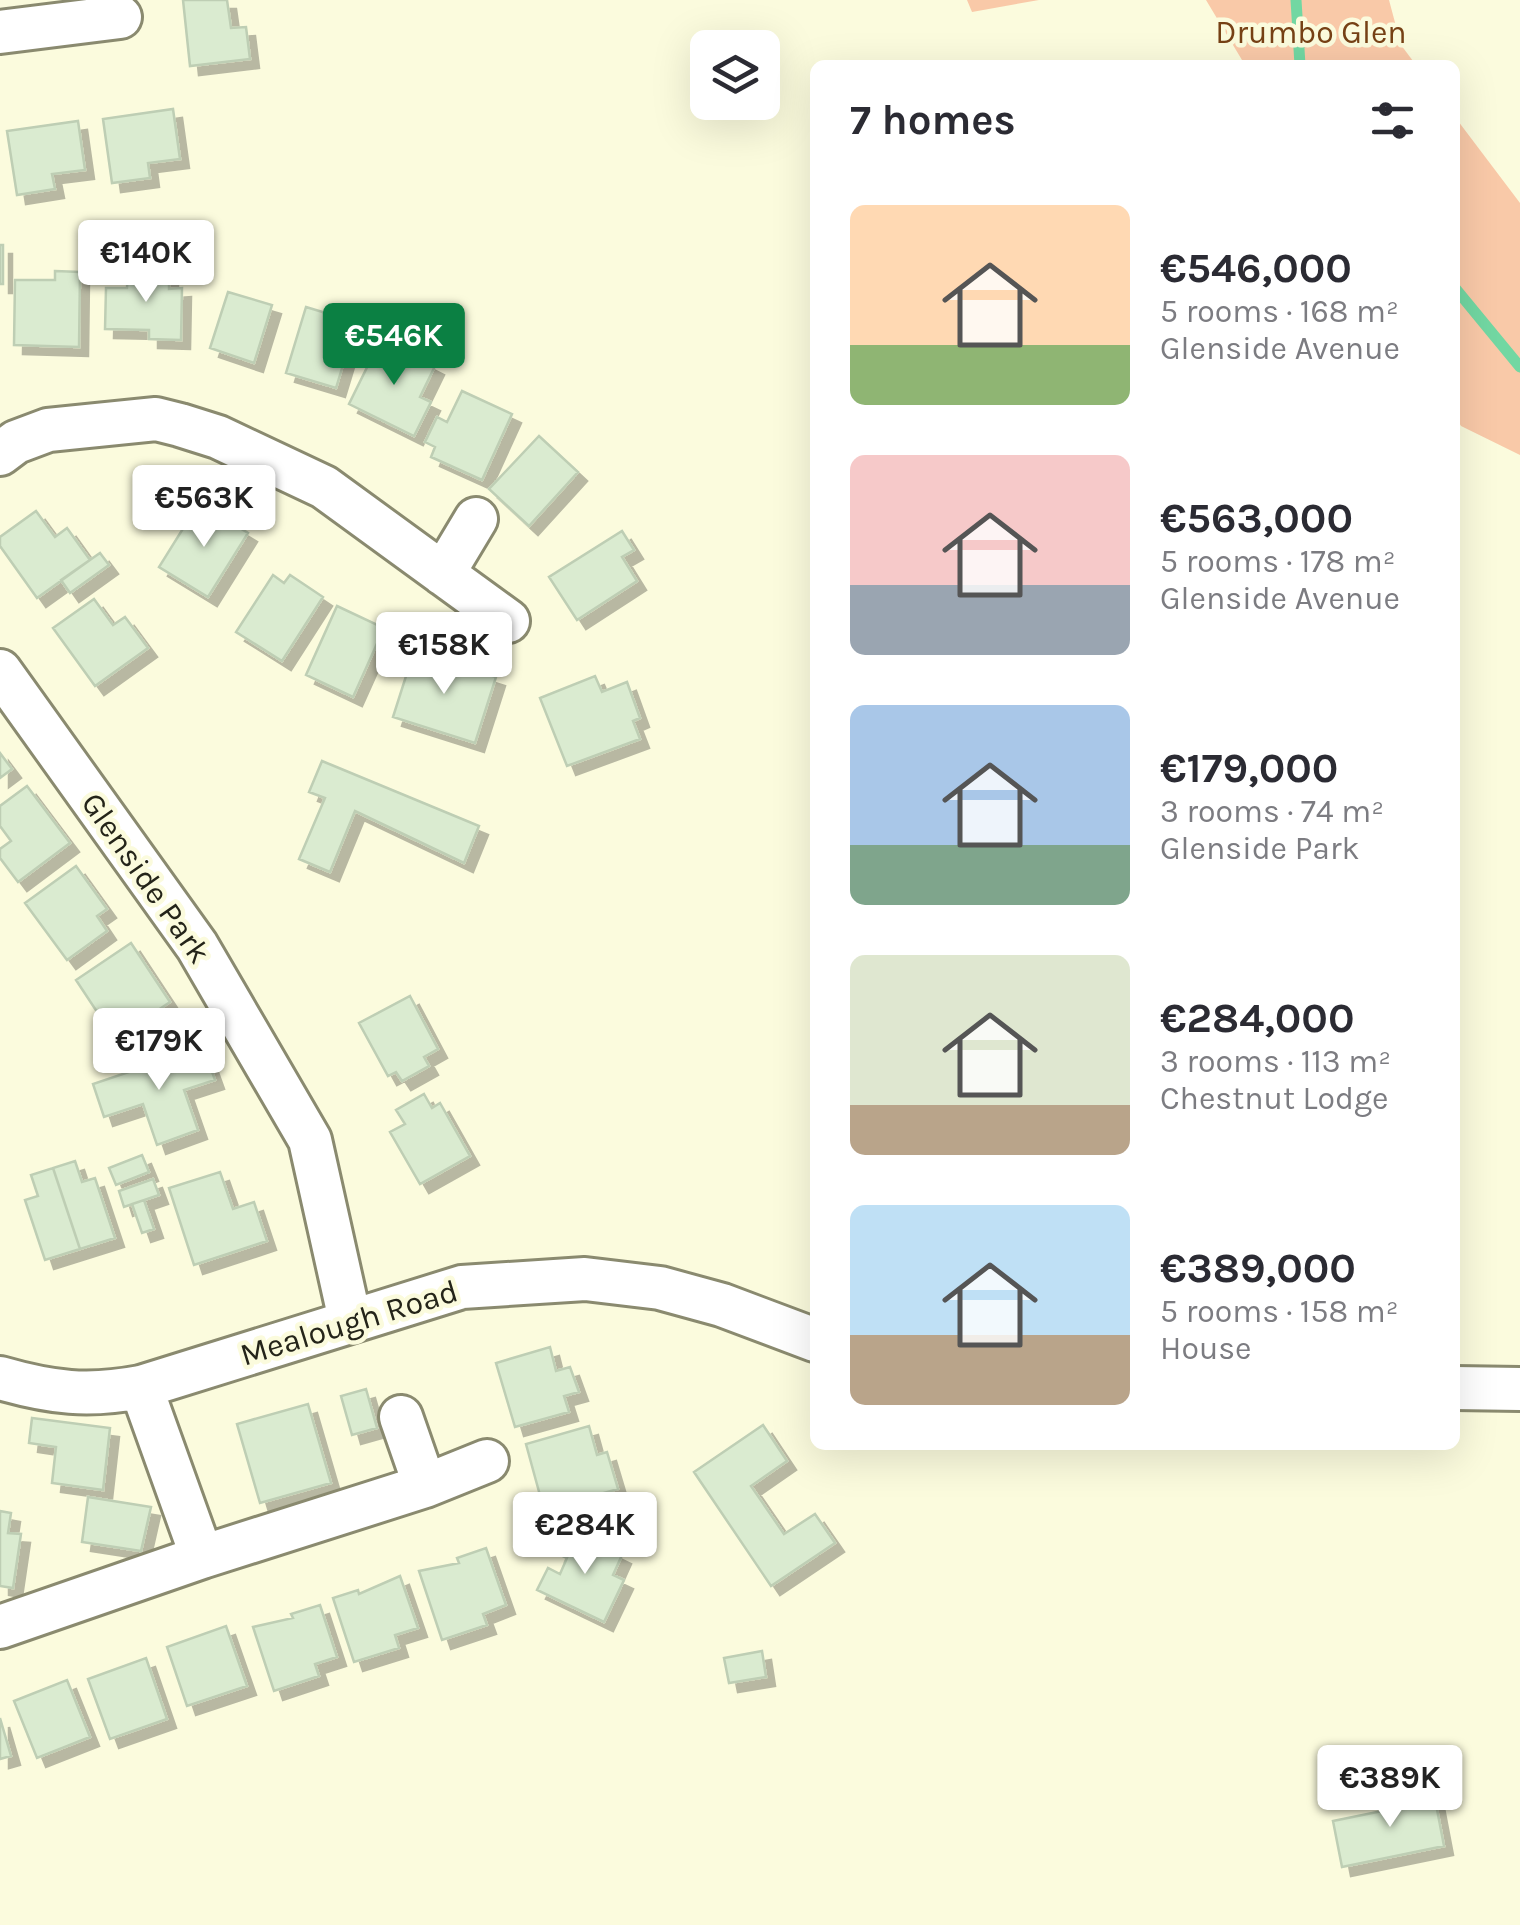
<!DOCTYPE html>
<html lang="en">
<head>
<meta charset="utf-8">
<style>
  :root { --surface:#fff; --page:#f7f7f7; --text:#2b2b33; --muted:#7c7c81; --accent:#0b8043 }
  body { margin:0; font-family:Karla,sans-serif; background:var(--page); color:var(--text); height:100vh; display:flex; flex-direction:column; font-size:38px; white-space:nowrap }
  * { box-sizing:border-box; margin:0 }
  p { font-size:32px; color:var(--muted) }
  .icon { flex:none; width:55px; height:55px; fill:none; stroke:currentColor; stroke-width:2; stroke-linecap:round; stroke-linejoin:round }
  .map { position:relative; flex:1; overflow:hidden }
  .sheet { position:absolute; left:810px; top:60px; width:650px; height:1390px; display:flex; flex-direction:column; background:var(--surface); border-radius:15px; box-shadow:0 10px 40px #0002 }
  .sheet>* { flex:none }
  .controls { position:absolute; left:690px; top:30px; display:grid; gap:20px }
  .controls a { display:grid; place-items:center; width:90px; height:90px; border-radius:15px; background:var(--surface); box-shadow:0 10px 40px #0002; font-size:50px }
  .price { position:absolute; translate:-50% -85px; padding:0 22px; border-radius:10px; background:#fff; color:#222; font-size:32px; line-height:65px; filter:drop-shadow(0 2px 5px #0008) }
  .price::after { content:''; position:absolute; left:50%; top:60px; width:30px; height:22px; margin-left:-15px; background:inherit; clip-path:polygon(0 0,100% 0,50% 100%) }
  .price.current { background:var(--accent); color:#fff }
  ul { padding:0; list-style:none }
  li { display:flex; align-items:center; gap:30px; height:250px; padding:0 40px }
  li span { display:grid; place-items:center; flex:none; width:280px; height:200px; border-radius:15px; color:#555 }
  li>.icon { margin-inline-start:auto }
  span .icon { width:120px; height:120px; fill:#fffc; stroke-width:1 }
  li b { font-size:42px }
  h2 { display:flex; justify-content:space-between; align-items:center; height:120px; padding:0 40px; font-size:42px }
  .map>svg:first-child { display:block }
  .green { fill:#f9c9a8 }
  .lines { fill:none; stroke-linecap:round; stroke-linejoin:round }
  .stream { stroke:#72d7a2; stroke-width:11 }
  .building { fill:#daebd0; stroke:#beceb4; stroke-width:2.5; filter:url(#shadow) }
  .minor-casing { stroke:#8a8a6f; stroke-width:48 }
  .minor { stroke:#fff; stroke-width:42 }
  .labels { text-anchor:middle; dominant-baseline:central; stroke-width:9; stroke-linejoin:round; paint-order:stroke }
  .park-label { font-size:32px; fill:#764115; stroke:#fbfbdd }
  .street-label { font-size:32px; fill:#242419; stroke:#fbfbdd }
</style>
</head>
<body>
<div class="map">
<svg width="1520" height="1925" viewBox="0 0 1520 1925">
  <defs>
    <filter id="shadow"><feDropShadow dx="9" dy="9" stdDeviation="0" flood-color="#0004"/></filter>
  </defs>
  <rect width="100%" height="100%" fill="#fbfbdd"/>
  <path class="green" d="M967,0H1039L972,12Z
    M1206,0H1389L1401,45L1416,65H1245Z
    M1455,117L1520,203V455L1461,426L1455,416Z"/>
  <g class="lines">
    <path class="stream" d="M1296,0L1300,65
      M1455,288L1520,367"/>
  </g>
  <path class="building" d="M183,0H227L231,28L246,27L250,59L190,66Z
    M173,109L180,159L148,163L150,178L112,183L103,119Z
    M78,121L85,170L52,174L55,189L17,195L7,131Z
    M0,245H3V284H0Z
    M128,268L169,269V289L182,288L181,340L149,339V330L105,329L106,288H127Z
    M55,271L80,272L79,347L14,345L15,280H55Z
    M228,292L272,305L254,363L210,348Z
    M306,307L356,322L336,388L286,373Z
    M381,339L435,366L420,397L431,402L414,436L349,404Z
    M462,391L512,414L482,480L431,457L435,447L425,442L437,417L447,422Z
    M539,436L578,472L529,526L489,489Z
    M199,503L248,533L208,597L159,567Z
    M36,511L55,537L67,528L90,560L37,598L0,546V537Z
    M622,531L634,550L622,557L637,581L577,620L549,577Z
    M100,553L109,565L70,593L61,580Z
    M273,575L284,583L290,575L323,597L282,661L236,632Z
    M94,599L113,625L125,617L148,648L95,686L53,628Z
    M337,606L384,628L353,697L306,675Z
    M414,651L496,677L475,743L393,717Z
    M595,676L602,692L627,682L640,718L633,721L640,739L567,766L540,698Z
    M0,753L12,769L0,778Z
    M322,761L479,826L464,863L355,811L330,872L299,859L325,798L309,792Z
    M27,786L70,843L18,882L0,858V849L11,841L0,826V806Z
    M76,866L107,909L97,916L107,931L67,960L25,903Z
    M131,943L170,1002L115,1039L76,980Z
    M410,996L438,1049L424,1057L429,1066L402,1081L396,1072L388,1076L359,1023Z
    M203,1047L215,1080L184,1090L198,1130L157,1145L143,1104L104,1117L93,1084Z
    M424,1094L432,1108L440,1103L470,1156L420,1184L390,1132L405,1124L396,1110Z
    M142,1155L149,1172L116,1185L109,1168Z
    M75,1161L82,1182L95,1178L115,1238L80,1249L53,1168Z
    M53,1168L80,1249L45,1260L25,1200L38,1196L31,1175Z
    M220,1172L233,1209L254,1202L267,1241L194,1265L169,1188Z
    M153,1179L159,1195L124,1207L119,1191Z
    M144,1200L154,1229L142,1233L132,1204Z
    M550,1347L556,1371L570,1367L579,1392L564,1396L569,1412L515,1427L496,1363Z
    M366,1389L377,1428L352,1435L341,1396Z
    M308,1404L331,1483L260,1503L237,1424Z
    M32,1418L110,1428L103,1490L52,1483L56,1447L29,1443Z
    M763,1425L787,1461L751,1486L784,1534L815,1514L835,1543L771,1586L694,1472Z
    M589,1426L597,1455L607,1452L618,1489L544,1510L526,1444Z
    M88,1497L151,1507L141,1551L82,1542Z
    M0,1511L11,1513L8,1533L21,1534L13,1588L0,1586Z
    M568,1529L622,1555L613,1575L624,1580L604,1622L537,1590L548,1568L560,1574L567,1558L556,1553Z
    M486,1548L506,1605L483,1614L487,1625L442,1640L419,1571L459,1563L457,1558Z
    M400,1576L418,1628L395,1635L399,1648L354,1662L333,1598L358,1590L359,1594Z
    M320,1605L337,1657L315,1664L319,1676L274,1691L253,1627L293,1618L291,1614Z
    M226,1626L247,1686L187,1706L167,1647Z
    M762,1651L766,1677L729,1683L724,1658Z
    M146,1658L167,1719L110,1739L88,1679Z
    M67,1680L90,1737L37,1758L14,1701Z
    M0,1718L11,1756L0,1759Z
    M1421,1787L1424,1801L1435,1799L1444,1846L1342,1867L1333,1821L1392,1809L1389,1793Z"/>
  <g class="lines">
    <g class="minor-casing">
      <path id="minor" d="M0,32L120,17
        M0,454L16,442L48,430L156,419L180,425L218,437L324,487L508,621
        M443,574L476,519
        M0,671L197,946L310,1140L350,1320
        M0,1378C52,1393 88,1397 141,1387L462,1287L585,1279L660,1288L722,1305L815,1340
        M141,1387L202,1557L425,1486L487,1461
        M1455,1388L1520,1389
        M401,1417L425,1486
        M0,1627L202,1557"/>
    </g>
    <use href="#minor" class="minor"/>
  </g>
  <g class="labels">
    <g class="park-label">
      <text x="1311" y="32">Drumbo Glen</text>
    </g>
    <g class="street-label">
      <text transform="translate(146 878) rotate(55)">Glenside Park</text>
      <text transform="translate(349 1323) rotate(-17)">Mealough Road</text>
    </g>
  </g>
</svg>
<div class="controls">
<a><svg class="icon" aria-label="layers" viewBox="0 0 24 24"><path d="M12 4l9 5-9 5-9-5zM3 14l9 5 9-5"/></svg></a>
</div>
<b class="price" style="left:146px;top:305px">€140K</b>
<b class="price current" style="left:394px;top:388px">€546K</b>
<b class="price" style="left:204px;top:550px">€563K</b>
<b class="price" style="left:444px;top:697px">€158K</b>
<b class="price" style="left:159px;top:1093px">€179K</b>
<b class="price" style="left:585px;top:1577px">€284K</b>
<b class="price" style="left:1390px;top:1830px">€389K</b>
<section class="sheet">
<h2>7 homes<svg class="icon" aria-label="filters" viewBox="0 0 24 24"><path d="M4 7h16M4 17h16"/><circle cx="9" cy="7" r="2"/><circle cx="15" cy="17" r="2"/></svg></h2>
<ul>
<li><span style="background:linear-gradient(#ffd9b3 70%,#8fb573 0)"><svg class="icon" aria-label="home" viewBox="0 0 24 24"><path d="M3 11l9-7 9 7M6 9v11h12V9"/></svg></span><div><b>€546,000</b><p>5 rooms · 168 m²</p><p>Glenside Avenue</p></div></li>
<li><span style="background:linear-gradient(#f6c9c9 65%,#9aa5b1 0)"><svg class="icon" aria-label="home" viewBox="0 0 24 24"><path d="M3 11l9-7 9 7M6 9v11h12V9"/></svg></span><div><b>€563,000</b><p>5 rooms · 178 m²</p><p>Glenside Avenue</p></div></li>
<li><span style="background:linear-gradient(#a9c7e8 70%,#7fa58c 0)"><svg class="icon" aria-label="home" viewBox="0 0 24 24"><path d="M3 11l9-7 9 7M6 9v11h12V9"/></svg></span><div><b>€179,000</b><p>3 rooms · 74 m²</p><p>Glenside Park</p></div></li>
<li><span style="background:linear-gradient(#dfe7d0 75%,#b9a48a 0)"><svg class="icon" aria-label="home" viewBox="0 0 24 24"><path d="M3 11l9-7 9 7M6 9v11h12V9"/></svg></span><div><b>€284,000</b><p>3 rooms · 113 m²</p><p>Chestnut Lodge</p></div></li>
<li><span style="background:linear-gradient(#bfe0f5 65%,#b9a48a 0)"><svg class="icon" aria-label="home" viewBox="0 0 24 24"><path d="M3 11l9-7 9 7M6 9v11h12V9"/></svg></span><div><b>€389,000</b><p>5 rooms · 158 m²</p><p>House</p></div></li>
</ul>
</section>
</div>
</body>
</html>
